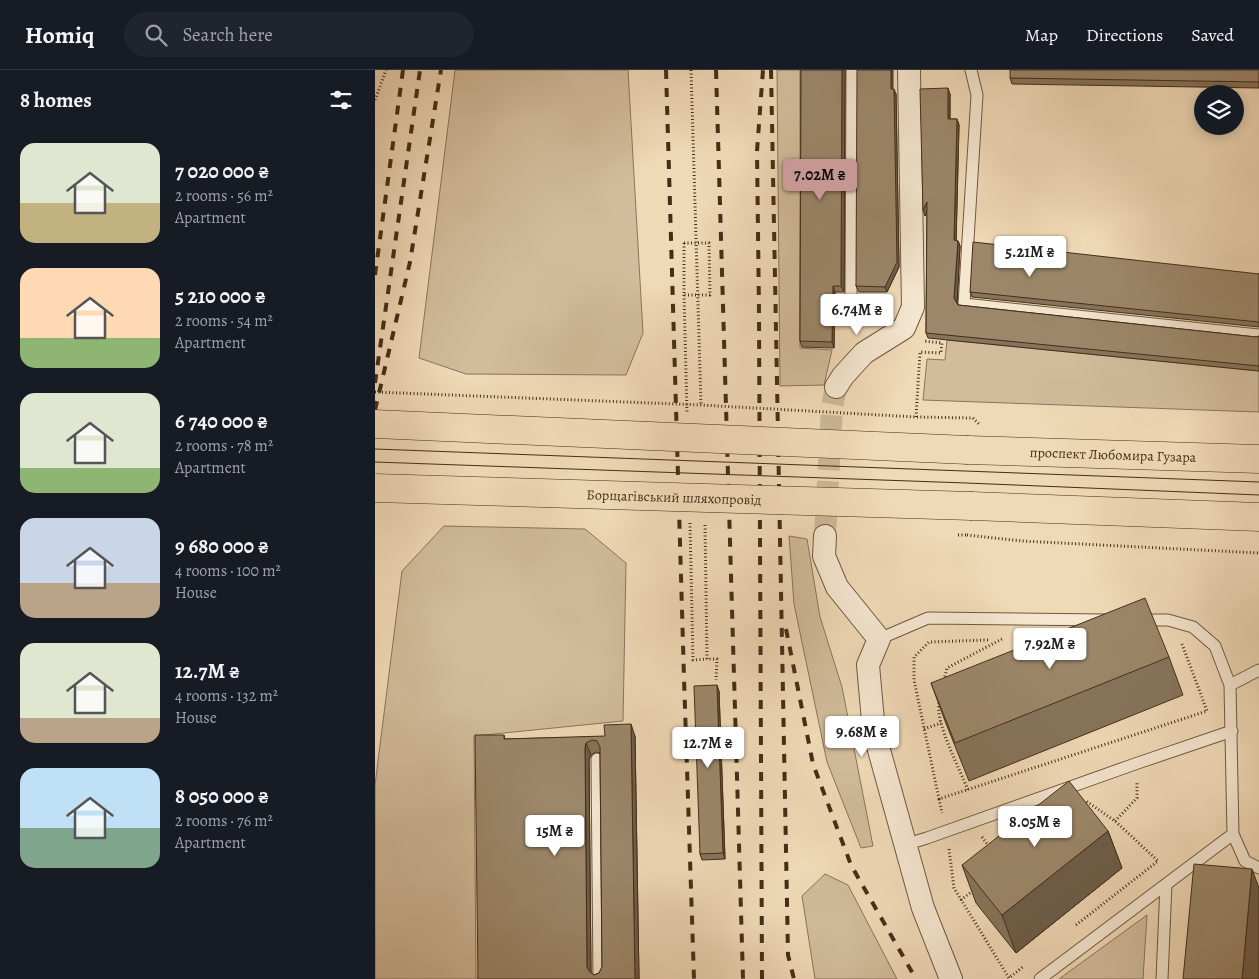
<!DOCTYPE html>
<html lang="en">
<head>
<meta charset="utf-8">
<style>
  :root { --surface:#171b24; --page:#20242c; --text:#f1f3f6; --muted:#9ea1a6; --line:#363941; --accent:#c59692 }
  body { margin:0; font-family:Alegreya,serif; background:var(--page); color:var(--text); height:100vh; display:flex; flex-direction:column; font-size:19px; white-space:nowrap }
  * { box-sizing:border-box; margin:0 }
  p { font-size:16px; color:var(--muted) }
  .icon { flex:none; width:28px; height:28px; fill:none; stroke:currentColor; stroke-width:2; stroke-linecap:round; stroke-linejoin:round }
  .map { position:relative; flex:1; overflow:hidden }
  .sheet { display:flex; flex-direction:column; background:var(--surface); width:375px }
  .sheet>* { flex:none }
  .tools { position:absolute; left:819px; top:15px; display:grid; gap:10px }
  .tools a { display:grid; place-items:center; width:50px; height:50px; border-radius:50%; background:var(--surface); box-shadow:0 2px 12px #0003; font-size:25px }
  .price { position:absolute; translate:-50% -42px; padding:0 11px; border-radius:5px; background:#fff; color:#222; font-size:16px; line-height:32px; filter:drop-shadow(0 1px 2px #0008) }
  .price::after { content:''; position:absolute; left:50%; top:30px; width:15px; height:11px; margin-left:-8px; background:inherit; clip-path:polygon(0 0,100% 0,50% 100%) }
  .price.current { background:var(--accent); color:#111 }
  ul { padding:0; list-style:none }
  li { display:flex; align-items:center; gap:15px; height:125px; padding:0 20px }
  li span { display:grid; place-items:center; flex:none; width:140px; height:100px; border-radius:15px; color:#555 }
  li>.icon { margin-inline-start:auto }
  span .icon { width:60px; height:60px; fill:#fffc; stroke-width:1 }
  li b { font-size:21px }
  h2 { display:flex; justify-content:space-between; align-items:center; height:60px; padding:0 20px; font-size:21px }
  header { display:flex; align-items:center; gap:30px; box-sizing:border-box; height:70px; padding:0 25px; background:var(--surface); border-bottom:1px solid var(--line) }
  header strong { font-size:24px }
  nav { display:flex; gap:28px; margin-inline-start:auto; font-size:18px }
  .search { width:350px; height:45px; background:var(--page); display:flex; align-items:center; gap:12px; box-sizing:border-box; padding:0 18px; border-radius:28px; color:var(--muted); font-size:19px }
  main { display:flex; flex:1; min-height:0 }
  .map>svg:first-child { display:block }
  .green { fill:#d2bc9b; stroke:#8a755a }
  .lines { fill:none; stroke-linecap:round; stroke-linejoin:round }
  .minor-tunnel { stroke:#cdb796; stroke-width:22; stroke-dasharray:22 11; stroke-linecap:butt }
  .service-casing { stroke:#6e5940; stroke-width:13 }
  .minor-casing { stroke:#6e5940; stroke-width:24 }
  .primary-casing { stroke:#422e18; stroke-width:29 }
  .path { stroke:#422e18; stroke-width:3; stroke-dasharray:1 2.5; stroke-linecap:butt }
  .service { stroke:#f5e6d0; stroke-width:11 }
  .minor { stroke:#f5e6d0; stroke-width:22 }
  .primary { stroke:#f0d9b6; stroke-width:28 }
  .tram { stroke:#422e18; stroke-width:1 }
  .rail { stroke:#422e18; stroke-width:4; stroke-dasharray:9 9; stroke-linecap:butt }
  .primary-bridge-casing { stroke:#422e18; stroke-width:29; stroke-linecap:butt }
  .path-bridge { stroke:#422e18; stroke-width:3; stroke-dasharray:1 2.5; stroke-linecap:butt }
  .primary-bridge { stroke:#f0d9b6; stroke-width:28 }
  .wall { fill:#86745b; stroke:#422e18; fill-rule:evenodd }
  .shaded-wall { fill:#6d5e4a; stroke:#422e18 }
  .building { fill:#9c876a; stroke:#422e18; fill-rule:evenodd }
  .labels { text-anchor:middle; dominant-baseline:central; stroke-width:4; stroke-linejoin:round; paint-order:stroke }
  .street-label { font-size:14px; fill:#422e18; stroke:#f5e6d0 }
</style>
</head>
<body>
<header>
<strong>Homiq</strong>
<div class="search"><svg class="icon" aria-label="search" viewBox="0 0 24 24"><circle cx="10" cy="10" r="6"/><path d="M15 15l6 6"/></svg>Search here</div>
<nav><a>Map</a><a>Directions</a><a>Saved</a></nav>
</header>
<main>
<section class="sheet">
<h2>8 homes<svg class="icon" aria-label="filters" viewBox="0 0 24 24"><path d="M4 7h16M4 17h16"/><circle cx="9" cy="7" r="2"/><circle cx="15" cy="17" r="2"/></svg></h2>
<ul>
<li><span style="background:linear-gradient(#dfe7d0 60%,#c2b280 0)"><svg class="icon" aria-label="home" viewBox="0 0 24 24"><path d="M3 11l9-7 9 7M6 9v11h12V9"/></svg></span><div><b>7 020 000 ₴</b><p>2 rooms · 56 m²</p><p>Apartment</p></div></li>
<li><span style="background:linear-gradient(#ffd9b3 70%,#8fb573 0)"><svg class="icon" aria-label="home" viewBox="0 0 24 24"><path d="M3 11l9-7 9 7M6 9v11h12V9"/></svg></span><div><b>5 210 000 ₴</b><p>2 rooms · 54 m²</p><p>Apartment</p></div></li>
<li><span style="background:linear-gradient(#dfe7d0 75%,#8fb573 0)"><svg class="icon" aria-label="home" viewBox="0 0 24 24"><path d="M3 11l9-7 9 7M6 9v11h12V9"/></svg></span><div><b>6 740 000 ₴</b><p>2 rooms · 78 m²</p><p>Apartment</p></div></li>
<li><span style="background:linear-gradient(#c9d6e8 65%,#b9a48a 0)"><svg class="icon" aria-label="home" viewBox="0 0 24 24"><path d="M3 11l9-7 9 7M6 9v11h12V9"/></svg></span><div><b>9 680 000 ₴</b><p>4 rooms · 100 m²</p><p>House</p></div></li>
<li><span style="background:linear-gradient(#dfe7d0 75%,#b9a48a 0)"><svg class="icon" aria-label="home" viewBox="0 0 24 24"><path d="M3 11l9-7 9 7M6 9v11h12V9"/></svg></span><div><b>12.7M ₴</b><p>4 rooms · 132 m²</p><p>House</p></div></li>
<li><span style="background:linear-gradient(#bfe0f5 60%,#7fa58c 0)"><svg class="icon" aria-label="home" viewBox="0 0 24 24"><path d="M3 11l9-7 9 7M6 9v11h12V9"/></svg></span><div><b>8 050 000 ₴</b><p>2 rooms · 76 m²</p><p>Apartment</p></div></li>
</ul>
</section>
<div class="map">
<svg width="884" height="909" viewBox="0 0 884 909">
  <rect width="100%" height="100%" fill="#f0d9b6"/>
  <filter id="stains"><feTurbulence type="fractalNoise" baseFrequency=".004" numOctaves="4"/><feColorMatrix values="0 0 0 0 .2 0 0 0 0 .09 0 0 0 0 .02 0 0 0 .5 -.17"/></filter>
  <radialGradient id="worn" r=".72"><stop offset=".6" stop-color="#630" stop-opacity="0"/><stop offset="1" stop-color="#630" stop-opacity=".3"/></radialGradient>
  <path class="green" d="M80,0H253L268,263L251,305L91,304L44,288Z
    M402,0H425V278L457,280L449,315L405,316Z
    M572,270L884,301V342L548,330L552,289L570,290Z
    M69,456L210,459L251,493L248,651L99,666L101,909H0V715L27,501Z
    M414,466L432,469L445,547L467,617L498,776L486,778L452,692L419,534Z
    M450,804L473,815L522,909H440L427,826Z
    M772,845L768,909H684Z"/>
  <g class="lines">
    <path class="minor-tunnel" d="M450,466L457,337L461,317"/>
    <g class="service-casing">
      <path id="service" d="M477,0L476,229L482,248
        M596,0L602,25L589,234L884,265
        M764,550H793L818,557L840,576L855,615L858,764L870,791L884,798
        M504,569L553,548L731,550
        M855,615L884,600
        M222,689L224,909
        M529,775L552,768L760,694L857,661
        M665,909L858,764
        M787,909L791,814"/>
    </g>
    <g class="minor-casing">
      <path id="minor" d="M461,317L468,306L489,283L529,258L538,237L534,0
        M450,466L449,486L462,517L504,569L493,595L499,662L548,838L576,909"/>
    </g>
    <g class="primary-casing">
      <g id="primary">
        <path id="s1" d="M593,380L884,389"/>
        <path d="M597,436L884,447"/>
      </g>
    </g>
    <path class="path" d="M316,0L326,335
      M0,30L11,0
      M309,173H334L335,225H309Z
      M309,225L312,342
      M541,347L545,282L566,283L567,273L548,271
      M598,348L604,354
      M315,453L318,590L332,589
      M330,455L332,589H342L341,610
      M592,465L647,471L884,483
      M613,570L554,572L539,587V610L564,729L832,641L807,574
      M569,610L572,598L627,569
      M564,633C560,652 585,700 593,720
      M549,659L566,653
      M564,729L567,743
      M740,751L762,728V713
      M607,767L615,778
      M574,779L579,818L634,908L649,896
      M586,830L600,819
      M701,855L783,791L740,751L711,731"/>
    <use href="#service" class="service"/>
    <use href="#minor" class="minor"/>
    <use href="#primary" class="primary"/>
    <path class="tram" d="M0,379L884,412
      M0,392L591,413L884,425"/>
    <path class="rail" d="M291,0L309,608L319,909
      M341,0L368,909
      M396,0L413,885L419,909
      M0,205L28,0
      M0,313L45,0
      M0,340L35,192L66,0
      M411,559L438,694L476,795L541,909
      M387,909L384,242L382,81L388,0"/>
    <g class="primary-bridge-casing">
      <g id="primary-bridge">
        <path d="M0,354L593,380"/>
        <path id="s2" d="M0,418L597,436"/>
      </g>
    </g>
    <path class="path-bridge" d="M0,322L326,335L541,347L598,348
      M583,465H592"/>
    <use href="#primary-bridge" class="primary-bridge"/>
  </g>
  <path class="wall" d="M426,0H470L469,222H460L459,278L427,277L425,271Z
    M884,0V18L637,14L635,8Z
    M518,19L521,24L524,197L512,222H484L481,216Z
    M575,24V49H582L584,55L581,170L583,171L585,176L582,232L583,235L881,267L884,266V301L553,268L551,263L552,142L550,146Z
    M884,204V257L597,227L595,222Z
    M794,587L808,625L594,711L570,651L556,613Z
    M344,621L350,789L327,790L325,784Z
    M129,665L130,669L260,666L264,909H103ZM221,682L225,683L227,897L224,903L219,905L216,903L214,689L216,685Z
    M733,761L747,798L641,883L601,833L587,795Z"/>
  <path class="shaded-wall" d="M467,0H470L469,222L466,216Z
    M516,0H518V25L516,19Z
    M573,18L575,24V55L573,49Z
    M519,19L521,24L524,197L512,222L510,217Z
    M582,49L584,55L581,176L579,170Z
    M552,132L554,137L550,146L548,140Z
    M583,171L585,176L582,234L579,228Z
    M458,216L460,222L459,278L457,272Z
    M342,615L344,621L350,789L348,783Z
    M256,654L260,666L264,909H260Z
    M211,673L216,685L214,689L216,909L212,897L210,677Z
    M733,761L747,798L641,883L627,845Z
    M877,799L884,818V909H867Z"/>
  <path class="building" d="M426,0H467L466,216H458L457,272L425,271Z
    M482,0H516V19H519L522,192L510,217L481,216Z
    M635,0H884V12L635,8Z
    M573,18V49H582L579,170L583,171L579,228L583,235L881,267L884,266V296L551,263L552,132L548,140L545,19Z
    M598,172L884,204V253L883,252L595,222Z
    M770,528L794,587L580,673L556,613Z
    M342,615L348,783L325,784L319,616Z
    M256,654L260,909H103L100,665H129V669L230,666L229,655ZM217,670L222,671L225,677L227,897L224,903L219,905L214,901L212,897L210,677L211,673Z
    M694,711L733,761L627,845L587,795Z
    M819,794L877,799L867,909H808Z"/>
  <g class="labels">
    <g class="street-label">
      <text stroke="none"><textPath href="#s1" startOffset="145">проспект Любомира Гузара</textPath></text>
      <text stroke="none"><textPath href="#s2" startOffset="299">Борщагівський шляхопровід</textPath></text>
    </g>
  </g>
  <rect width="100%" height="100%" filter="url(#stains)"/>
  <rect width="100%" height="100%" fill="url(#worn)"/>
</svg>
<div class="tools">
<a><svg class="icon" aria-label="layers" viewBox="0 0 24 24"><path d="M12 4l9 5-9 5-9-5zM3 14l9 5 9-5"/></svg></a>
</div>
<b class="price current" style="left:445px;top:131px">7.02M ₴</b>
<b class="price" style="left:655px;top:208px">5.21M ₴</b>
<b class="price" style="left:482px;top:266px">6.74M ₴</b>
<b class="price" style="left:675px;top:600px">7.92M ₴</b>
<b class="price" style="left:487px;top:688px">9.68M ₴</b>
<b class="price" style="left:333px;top:699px">12.7M ₴</b>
<b class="price" style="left:660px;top:778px">8.05M ₴</b>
<b class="price" style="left:180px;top:787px">15M ₴</b>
</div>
</main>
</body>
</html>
